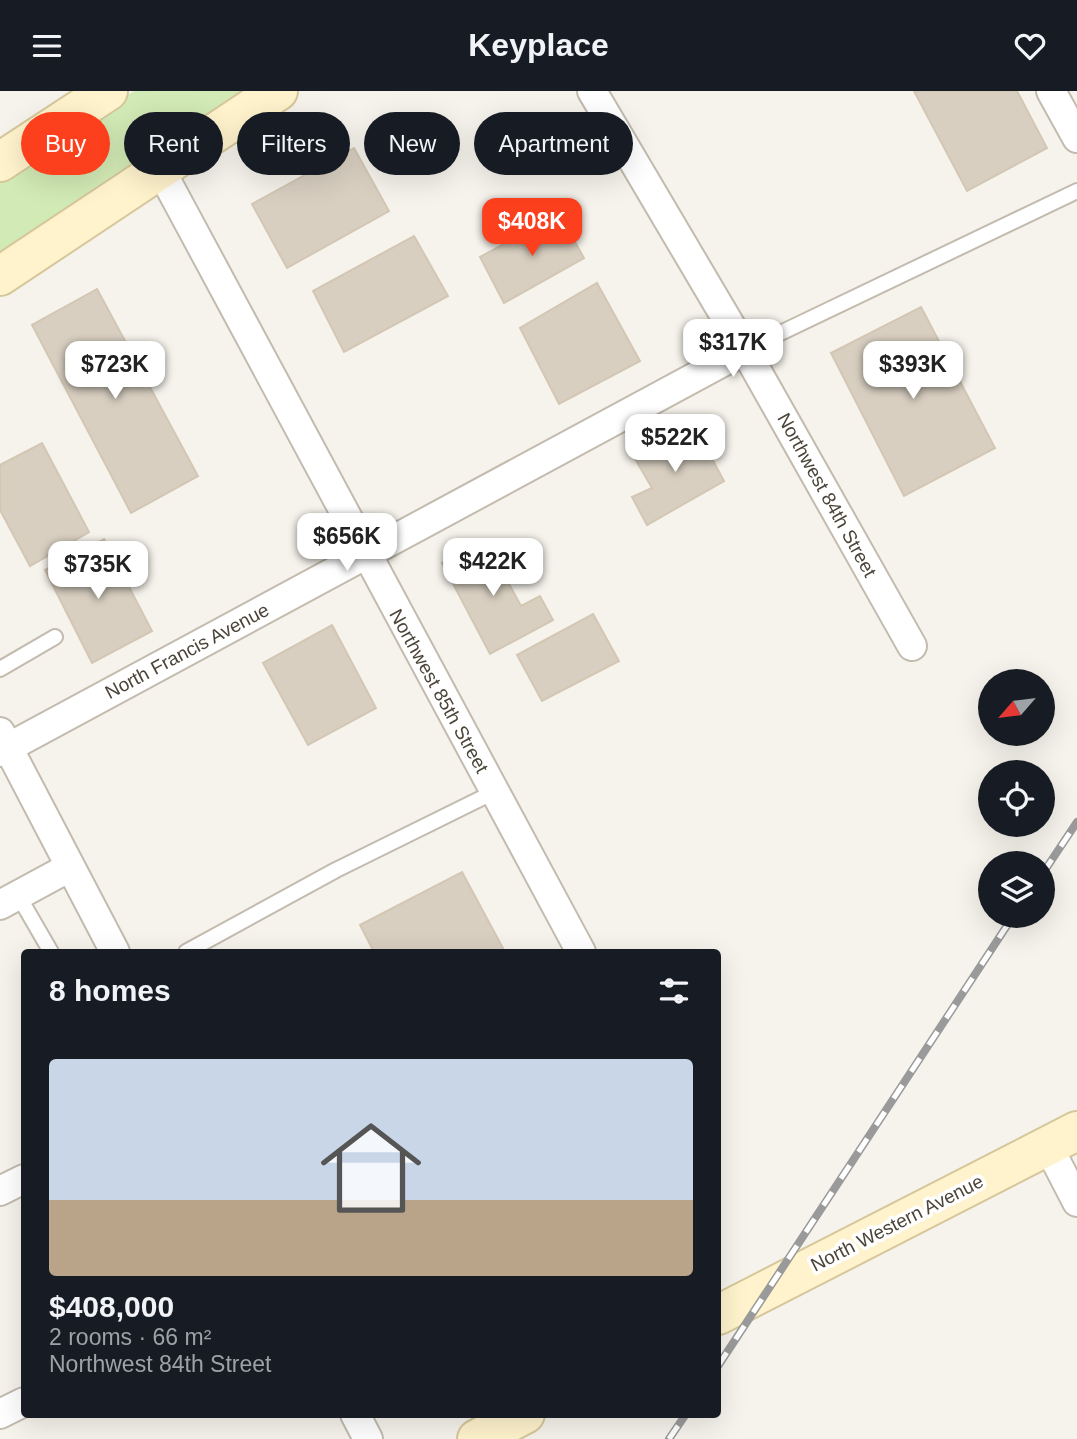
<!DOCTYPE html>
<html lang="en">
<head>
<meta charset="utf-8">
<style>
  :root { --surface:#171b24; --page:#242831; --text:#f1f3f6; --muted:#9ea1a6; --accent:#fc3f1d }
  body { margin:0; font-family:Arial,sans-serif; background:var(--page); color:var(--text); height:100vh; display:flex; flex-direction:column; font-size:26px; white-space:nowrap }
  * { box-sizing:border-box; margin:0 }
  p { font-size:23px; color:var(--muted) }
  .icon { flex:none; width:38px; height:38px; fill:none; stroke:currentColor; stroke-width:2; stroke-linecap:round; stroke-linejoin:round }
  .map { position:relative; flex:1; overflow:hidden }
  .side { position:absolute; left:21px; top:858px; width:700px; height:469px; display:flex; flex-direction:column; background:var(--surface); border-radius:7px; box-shadow:0 7px 28px #0002 }
  .side>* { flex:none }
  .guide { position:absolute; left:21px; top:21px; width:700px; height:63px; display:flex; gap:14px }
  .needle { width:46px; rotate:242deg }
  .buttons { position:absolute; left:978px; top:578px; display:grid; gap:14px }
  .buttons a { display:grid; place-items:center; width:77px; height:77px; border-radius:50%; background:var(--surface); box-shadow:0 7px 28px #0002; font-size:35px }
  .price { position:absolute; translate:-50% -60px; padding:0 16px; border-radius:14px; background:#fff; color:#222; font-size:23px; line-height:46px; filter:drop-shadow(0 2px 4px #0008) }
  .price::after { content:''; position:absolute; left:50%; top:42px; width:21px; height:16px; margin-left:-10px; background:inherit; clip-path:polygon(0 0,100% 0,50% 100%) }
  .price.active { background:var(--accent); color:#fff }
  ul { padding:0; list-style:none }
  li { display:grid; align-content:center; gap:14px; height:371px; padding:0 28px }
  li span { display:grid; place-items:center; height:217px; border-radius:7px; color:#555 }
  li>.icon { margin-inline-start:auto }
  span .icon { width:126px; height:126px; fill:#fffc; stroke-width:1 }
  li b { font-size:30px }
  h2 { display:flex; justify-content:space-between; align-items:center; height:84px; padding:0 28px; font-size:30px }
  .pill { padding:0 24px; border-radius:32px; background:var(--surface); box-shadow:0 7px 28px #0002; font-size:24px; line-height:63px }
  .pill.active { background:var(--accent); color:#fff }
  header { display:flex; justify-content:space-between; align-items:center; height:91px; padding:0 28px; background:var(--surface); font-size:32px; font-weight:700 }
  .map>svg:first-child { display:block }
  .green { fill:#d2eab5 }
  .building { fill:#d8cfc1; stroke:#d3c7b4; stroke-width:2 }
  .lines { fill:none; stroke-linecap:round; stroke-linejoin:round }
  .lane-casing { stroke:#c2bbae; stroke-width:18 }
  .street-casing { stroke:#c2bbae; stroke-width:32 }
  .secondary-casing { stroke:#d6c79b; stroke-width:42 }
  .lane { stroke:#fff; stroke-width:14 }
  .street { stroke:#fff; stroke-width:28 }
  .secondary { stroke:#fff3cd; stroke-width:38 }
  .rail-casing { stroke:#9a9a9a; stroke-width:8 }
  .rail { stroke:#fff; stroke-width:5; stroke-dasharray:16; stroke-linecap:butt }
  .labels { text-anchor:middle; dominant-baseline:central; stroke-width:7; stroke-linejoin:round; paint-order:stroke }
  .street-label { font-size:19px; fill:#4b4439; stroke:#fff }
</style>
</head>
<body>
<header><svg class="icon" aria-label="menu" viewBox="0 0 24 24"><path d="M4 6h16M4 12h16M4 18h16"/></svg>Keyplace<svg class="icon" aria-label="heart" viewBox="0 0 24 24"><path d="M12 20l-8-8c-3-5 5-10 8-4 3-6 11-1 8 4z"/></svg></header>
<div class="map">
<svg width="1077" height="1348" viewBox="0 0 1077 1348">
  <rect width="100%" height="100%" fill="#f6f3ec"/>
  <path class="green" d="M134,0H256L0,170V89Z"/>
  <path class="building" d="M914,0H1017L1047,57L967,100Z
    M354,57L389,120L287,177L252,113Z
    M559,123L584,167L504,212L480,166Z
    M414,145L448,205L344,261L313,200Z
    M597,192L640,270L559,313L520,237Z
    M97,198L198,385L131,422L32,234Z
    M921,216L995,357L904,405L831,262Z
    M694,334L724,390L647,434L632,406L652,397L634,366Z
    M42,352L89,441L30,475L0,419V374Z
    M104,448L152,540L92,572L45,479Z
    M485,448L521,515L540,505L553,529L490,563L442,472Z
    M593,523L619,570L542,610L517,564Z
    M332,534L376,617L308,654L263,572Z
    M462,781L505,861H374L360,834Z"/>
  <g class="lines">
    <g class="lane-casing">
      <path id="lane" d="M745,259L1077,100
        M0,578L55,546
        M18,804L51,861
        M186,861L336,779L494,701"/>
    </g>
    <g class="street-casing">
      <path id="street" d="M592,0L745,259L912,555
        M1051,0L1077,47
        M160,78L581,861
        M0,641L115,861
        M0,661L745,259
        M0,814L70,776
        M1048,1055L1077,1111
        M0,1100L24,1088
        M0,1323L24,1311
        M355,1323L368,1348"/>
    </g>
    <g class="secondary-casing">
      <path id="secondary" d="M0,71L108,0
        M0,185L278,0
        M718,1224L1077,1040
        M477,1348L525,1323"/>
    </g>
    <use href="#lane" class="lane"/>
    <use href="#street" class="street"/>
    <use href="#secondary" class="secondary"/>
    <g class="rail-casing">
      <path id="rail" d="M1043,782L1077,731
        M718,1275L1014,824
        M669,1348L686,1323"/>
    </g>
    <use href="#rail" class="rail"/>
  </g>
  <g class="labels">
    <g class="street-label">
      <text transform="translate(827 404) rotate(61)">Northwest 84th Street</text>
      <text transform="translate(187 560) rotate(-28)">North Francis Avenue</text>
      <text transform="translate(439 600) rotate(61)">Northwest 85th Street</text>
      <text transform="translate(897 1132) rotate(-27)">North Western Avenue</text>
    </g>
  </g>
</svg>
<div class="buttons">
<a><svg class="needle" viewBox="-14 -14 28 28"><path d="M0-13l5 13h-10z" fill="#e53935"/><path d="M0 13l5-13h-10z" fill="#9ea1a6"/></svg></a>
<a><svg class="icon" aria-label="locate" viewBox="0 0 24 24"><circle cx="12" cy="12" r="6"/><path d="M12 2v4M12 18v4M2 12h4M18 12h4"/></svg></a>
<a><svg class="icon" aria-label="layers" viewBox="0 0 24 24"><path d="M12 4l9 5-9 5-9-5zM3 14l9 5 9-5"/></svg></a>
</div>
<b class="price active" style="left:532px;top:167px">$408K</b>
<b class="price" style="left:733px;top:288px">$317K</b>
<b class="price" style="left:115px;top:310px">$723K</b>
<b class="price" style="left:913px;top:310px">$393K</b>
<b class="price" style="left:675px;top:383px">$522K</b>
<b class="price" style="left:347px;top:482px">$656K</b>
<b class="price" style="left:493px;top:507px">$422K</b>
<b class="price" style="left:98px;top:510px">$735K</b>
<div class="guide">
<a class="pill active">Buy</a>
<a class="pill">Rent</a>
<a class="pill">Filters</a>
<a class="pill">New</a>
<a class="pill">Apartment</a>
</div>
<section class="side">
<h2>8 homes<svg class="icon" aria-label="filters" viewBox="0 0 24 24"><path d="M4 7h16M4 17h16"/><circle cx="9" cy="7" r="2"/><circle cx="15" cy="17" r="2"/></svg></h2>
<ul>
<li><span style="background:linear-gradient(#c9d6e8 65%,#b9a48a 0)"><svg class="icon" aria-label="home" viewBox="0 0 24 24"><path d="M3 11l9-7 9 7M6 9v11h12V9"/></svg></span><div><b>$408,000</b><p>2 rooms · 66 m²</p><p>Northwest 84th Street</p></div></li>
</ul>
</section>
</div>
</body>
</html>
